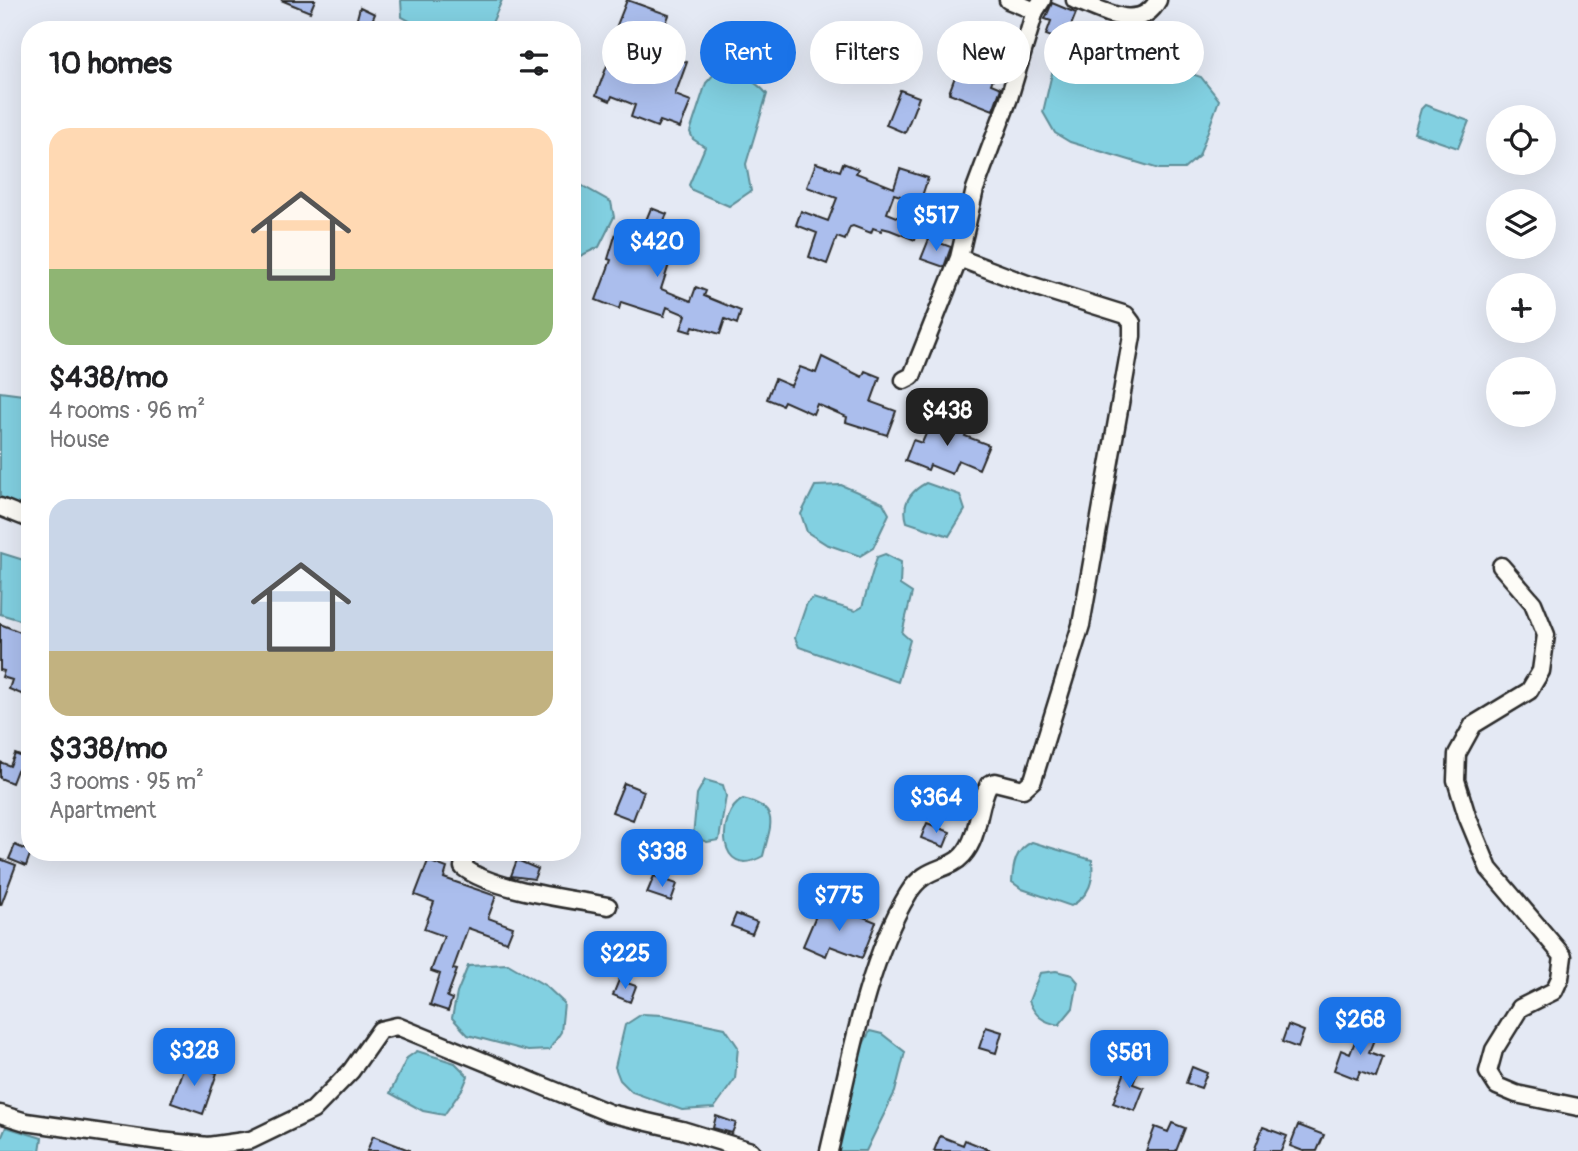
<!DOCTYPE html>
<html lang="en">
<head>
<meta charset="utf-8">
<style>
  :root { --surface:#fff; --page:#f6f6f6; --text:#202124; --muted:#757577; --accent:#1a73e8 }
  body { margin:0; font-family:Pangolin,sans-serif; background:var(--page); color:var(--text); height:100vh; display:flex; flex-direction:column; font-size:26px; white-space:nowrap }
  * { box-sizing:border-box; margin:0 }
  p { font-size:23px; color:var(--muted) }
  .icon { flex:none; width:38px; height:38px; fill:none; stroke:currentColor; stroke-width:2; stroke-linecap:round; stroke-linejoin:round }
  .map { position:relative; flex:1; overflow:hidden }
  .sheet { position:absolute; left:21px; top:21px; width:560px; height:840px; display:flex; flex-direction:column; background:var(--surface); border-radius:28px; box-shadow:0 7px 28px #0002 }
  .sheet>* { flex:none }
  .top-card { position:absolute; left:602px; top:21px; width:665px; height:63px; display:flex; gap:14px }
  .tools { position:absolute; left:1486px; top:105px; display:grid; gap:14px }
  .tools a { display:grid; place-items:center; width:70px; height:70px; border-radius:50%; background:var(--surface); box-shadow:0 7px 28px #0002; font-size:35px }
  .price { position:absolute; translate:-50% -60px; padding:0 16px; border-radius:14px; background:var(--accent); color:#fff; font-size:23px; line-height:46px; filter:drop-shadow(0 2px 4px #0008) }
  .price::after { content:''; position:absolute; left:50%; top:42px; width:21px; height:16px; margin-left:-10px; background:inherit; clip-path:polygon(0 0,100% 0,50% 100%) }
  .price.on { background:#222; color:#fff }
  ul { padding:0; list-style:none }
  li { display:grid; align-content:center; gap:14px; height:371px; padding:0 28px }
  li span { display:grid; place-items:center; height:217px; border-radius:21px; color:#555 }
  li>.icon { margin-inline-start:auto }
  span .icon { width:126px; height:126px; fill:#fffc; stroke-width:1 }
  li b { font-size:30px }
  h2 { display:flex; justify-content:space-between; align-items:center; height:84px; padding:0 28px; font-size:30px }
  .tag { padding:0 24px; border-radius:32px; background:var(--surface); box-shadow:0 7px 28px #0002; font-size:24px; line-height:63px }
  .tag.on { background:var(--accent); color:#fff }
  .map>svg:first-child { display:block }
  .water { fill:#82d0e1; stroke:#5f8e98; stroke-width:2 }
  .building { fill:#abbeed; stroke:#2b2b2b; stroke-width:2 }
  .lines { fill:none; stroke-linecap:round; stroke-linejoin:round }
  .minor-casing { stroke:#2b2b2b; stroke-width:21 }
  .minor { stroke:#fdfcf7; stroke-width:16 }
</style>
</head>
<body>
<div class="map">
<svg width="1578" height="1151" viewBox="0 0 1578 1151">
  <rect width="100%" height="100%" fill="#e4e9f4"/>
  <filter id="ink" filterUnits="userSpaceOnUse"><feTurbulence type="fractalNoise" baseFrequency=".0143" numOctaves="2"/><feDisplacementMap in="SourceGraphic" scale="14" xChannelSelector="R" yChannelSelector="G"/><feConvolveMatrix kernelMatrix="1 2 1 2 8 2 1 2 1" color-interpolation-filters="sRGB"/></filter>
  <g filter="url(#ink)">
    <path class="water" d="M401,0H502L489,30H426L402,17Z
      M1106,45L1201,77L1219,100L1199,156L1184,169H1159L1070,142L1055,133L1043,112L1053,69L1069,48Z
      M715,73C739,76 751,76 767,94L746,164L751,191L729,206L692,190L689,185L705,147L693,139L690,132L706,83Z
      M1425,105L1469,121L1458,148L1414,133L1421,109Z
      M572,180L611,202L614,217L599,247L572,260Z
      M0,392L30,396V511L0,497Z
      M926,483L960,495L965,510L949,536L907,522C901,503 911,491 926,483Z
      M841,485L883,503L889,514L873,548L860,556L826,544L807,532L801,514L815,486Z
      M1,553L30,562V623L0,614Z
      M885,554L901,562L900,585L912,593L902,633L910,640L898,682L799,647L795,638L807,603L813,598L855,611L862,607L877,557Z
      M705,780L723,785L726,796L719,840L707,842L693,837L697,794Z
      M743,799C782,808 770,826 763,856C718,882 715,814 743,799Z
      M1032,842L1092,860C1094,881 1090,895 1071,906L1022,889L1012,882C1013,865 1015,850 1032,842Z
      M508,964L546,986L564,1003L561,1032L549,1050L528,1051L468,1035L452,1018L457,993L468,966Z
      M1056,971L1072,975L1078,982L1073,1008L1059,1025C1043,1022 1035,1016 1029,1001L1040,973Z
      M642,1014L663,1015L725,1028L738,1047L735,1079L714,1108L682,1110L632,1092L620,1080L615,1067L625,1025Z
      M870,1031L882,1034L905,1052L895,1092L866,1151H836L858,1054Z
      M417,1051L455,1063L468,1076L463,1088L444,1115L423,1111L390,1093L407,1058Z
      M6,1127L42,1138L40,1151H0V1141Z"/>
    <path class="building" d="M281,0H315L310,12Z
      M627,0L669,15L656,50L687,62L675,95L691,101L680,128L660,121L657,127L631,117L635,105L612,96L610,101L596,95L611,55L606,53Z
      M1052,3L1076,13L1070,28L1065,27L1060,40L1046,35L1051,21L1045,19Z
      M360,7L375,14L368,30H354Z
      M960,63L994,76L991,84L1001,88L993,110L949,93Z
      M900,90L919,97L905,133L886,125Z
      M816,163L840,171L843,163L858,169L856,173L894,188L900,169L928,178L920,202L894,194L887,213L920,226L915,240L890,230L882,228L881,231L873,228L871,233L853,226L850,227L845,240L837,237L827,264L809,257L817,233L796,225L801,211L828,221L837,198L807,187Z
      M651,208L667,214L661,227L679,234L661,289L691,301L696,287L706,291L704,296L741,311L737,324L725,319L720,334L693,326L691,332L681,329L686,315L667,307L664,316L621,302L619,309L596,300L611,260L608,259L616,233L638,240Z
      M929,239L951,247L944,267L921,259Z
      M822,357L862,377L865,371L880,377L871,402L896,411L887,435L846,422L847,417L817,404L813,414L784,401L782,405L767,399L775,379L791,386L800,367L816,373Z
      M937,418L947,422L949,418L969,426L965,436L989,445L979,469L958,460L952,474L930,465L928,470L905,461L913,440L922,443L928,429L932,431Z
      M0,624L28,635L30,687L26,696L9,689L12,680L2,677L4,671L0,670Z
      M15,754L30,760V775L17,770L12,783L0,778V762L10,766Z
      M624,783L644,791L633,820L612,812Z
      M927,823L950,832L944,847L921,838Z
      M15,845L31,852L26,866L9,859Z
      M0,859L16,865L1,905H0Z
      M517,860L538,869L534,879L511,876Z
      M428,861L447,868L444,878L496,896L488,918L513,927L507,942L468,928L453,969L457,970L447,997L452,999L448,1011L430,1005L440,974L431,971L444,936L424,929L434,902L415,895Z
      M654,876L677,884L671,901L647,893Z
      M820,906L847,917L849,911L876,922L862,958L830,946L826,956L803,946Z
      M736,914L757,922L752,934L731,926Z
      M619,980L636,986L630,1002L613,995Z
      M1288,1025L1304,1031L1298,1048L1282,1042Z
      M1361,1026L1377,1032L1369,1052L1383,1057L1376,1077L1360,1071L1357,1079L1334,1070L1341,1050L1350,1054Z
      M986,1027L1002,1032L996,1053L979,1048Z
      M185,1063L217,1073L203,1114L171,1103Z
      M1128,1064L1139,1068L1133,1084L1144,1088L1135,1111L1113,1103Z
      M1192,1067L1207,1073L1201,1088L1186,1083Z
      M716,1116L736,1123L732,1133L713,1128Z
      M1172,1123L1185,1128L1176,1151H1146L1155,1127L1168,1132Z
      M1298,1125L1324,1135L1317,1151H1303L1290,1146Z
      M1263,1127L1287,1136L1281,1151H1254Z
      M373,1136L409,1150V1151H367Z
      M940,1136L963,1145L965,1140L992,1151H934Z"/>
    <g class="lines">
      <g class="minor-casing">
        <path id="minor" d="M1008,0L1035,11
          M1075,0C1103,10 1140,34 1158,0
          M904,380L912,376L959,258
          M0,507L30,519
          M1501,566L1533,603L1546,635L1541,671L1529,691L1473,725L1457,754L1456,780L1467,816L1489,869L1563,956L1560,978L1554,991L1520,1008L1494,1050L1488,1072L1497,1086L1516,1094L1578,1107
          M466,852L463,867C491,890 571,899 608,906
          M0,1114L26,1122L160,1141L208,1146L251,1140L313,1110L351,1071L380,1030L397,1026L609,1113L682,1130L751,1151
          M829,1151C848,1072 866,963 908,894C925,865 948,872 963,855C980,836 977,806 989,784L995,782L1023,789L1033,780L1081,625L1132,336V323L1126,315L1027,284L959,258L975,189L1009,98L1035,11L1042,0"/>
      </g>
      <use href="#minor" class="minor"/>
    </g>
  </g>
</svg>
<div class="tools">
<a><svg class="icon" aria-label="locate" viewBox="0 0 24 24"><circle cx="12" cy="12" r="6"/><path d="M12 2v4M12 18v4M2 12h4M18 12h4"/></svg></a>
<a><svg class="icon" aria-label="layers" viewBox="0 0 24 24"><path d="M12 4l9 5-9 5-9-5zM3 14l9 5 9-5"/></svg></a>
<a>+</a>
<a>−</a>
</div>
<b class="price" style="left:936px;top:253px">$517</b>
<b class="price" style="left:657px;top:279px">$420</b>
<b class="price on" style="left:947px;top:448px">$438</b>
<b class="price" style="left:936px;top:835px">$364</b>
<b class="price" style="left:662px;top:889px">$338</b>
<b class="price" style="left:839px;top:933px">$775</b>
<b class="price" style="left:625px;top:991px">$225</b>
<b class="price" style="left:1360px;top:1057px">$268</b>
<b class="price" style="left:194px;top:1088px">$328</b>
<b class="price" style="left:1129px;top:1090px">$581</b>
<div class="top-card">
<a class="tag">Buy</a>
<a class="tag on">Rent</a>
<a class="tag">Filters</a>
<a class="tag">New</a>
<a class="tag">Apartment</a>
</div>
<section class="sheet">
<h2>10 homes<svg class="icon" aria-label="filters" viewBox="0 0 24 24"><path d="M4 7h16M4 17h16"/><circle cx="9" cy="7" r="2"/><circle cx="15" cy="17" r="2"/></svg></h2>
<ul>
<li><span style="background:linear-gradient(#ffd9b3 65%,#8fb573 0)"><svg class="icon" aria-label="home" viewBox="0 0 24 24"><path d="M3 11l9-7 9 7M6 9v11h12V9"/></svg></span><div><b>$438/mo</b><p>4 rooms · 96 m²</p><p>House</p></div></li>
<li><span style="background:linear-gradient(#c9d6e8 70%,#c2b280 0)"><svg class="icon" aria-label="home" viewBox="0 0 24 24"><path d="M3 11l9-7 9 7M6 9v11h12V9"/></svg></span><div><b>$338/mo</b><p>3 rooms · 95 m²</p><p>Apartment</p></div></li>
</ul>
</section>
</div>
</body>
</html>
